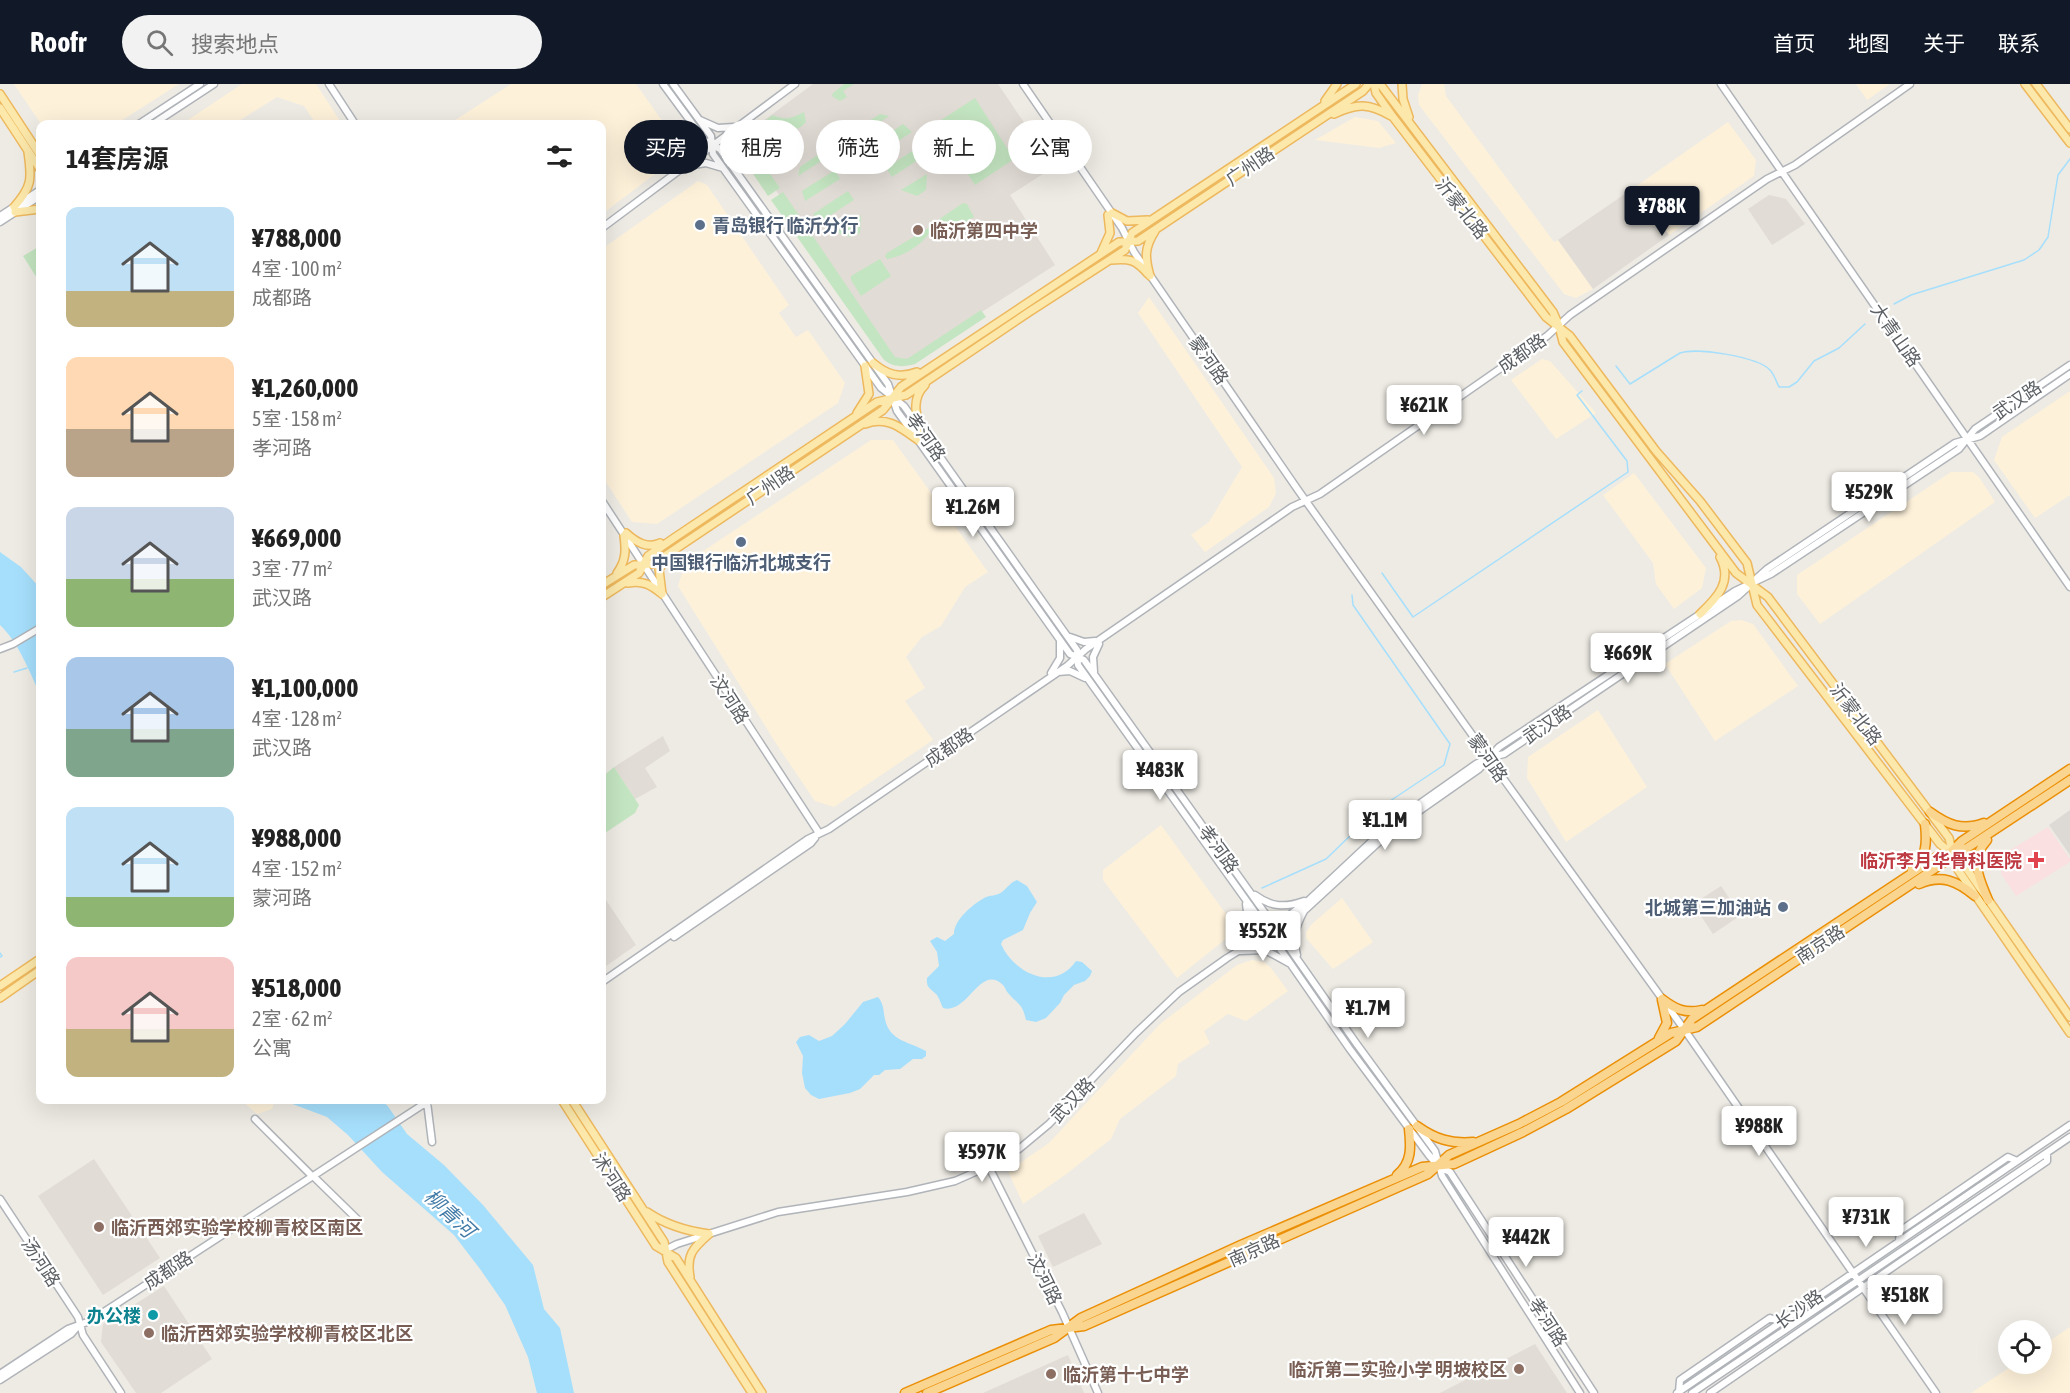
<!DOCTYPE html>
<html lang="zh">
<head>
<meta charset="utf-8">
<style>
  :root { --surface:#fff; --page:#f2f2f2; --text:#222; --muted:#767676; --accent:#111827 }
  body { margin:0; font-family:"Asap Condensed","Noto Sans SC",sans-serif; background:var(--page); color:var(--text); height:100vh; display:flex; flex-direction:column; font-size:22px; white-space:nowrap }
  * { box-sizing:border-box; margin:0 }
  p { font-size:20px; color:var(--muted) }
  .icon { flex:none; width:33px; height:33px; fill:none; stroke:currentColor; stroke-width:2; stroke-linecap:round; stroke-linejoin:round }
  .map { position:relative; flex:1; overflow:hidden }
  .side { position:absolute; left:36px; top:36px; width:570px; height:984px; display:flex; flex-direction:column; background:var(--surface); border-radius:12px; box-shadow:0 6px 24px #0002 }
  .side>* { flex:none }
  .top-card { position:absolute; left:624px; top:36px; width:570px; height:54px; display:flex; gap:12px }
  .fabs { position:absolute; left:1998px; top:1236px; display:grid; gap:12px }
  .fabs a { display:grid; place-items:center; width:54px; height:54px; border-radius:50%; background:var(--surface); box-shadow:0 6px 24px #0002; font-size:30px }
  .price { position:absolute; translate:-50% -51px; padding:0 14px; border-radius:6px; background:#fff; color:#222; font-size:20px; line-height:39px; filter:drop-shadow(0 2px 3px #0008) }
  .price::after { content:''; position:absolute; left:50%; top:36px; width:18px; height:14px; margin-left:-9px; background:inherit; clip-path:polygon(0 0,100% 0,50% 100%) }
  .price.active { background:var(--accent); color:#fff }
  ul { padding:0; list-style:none }
  li { display:flex; align-items:center; gap:18px; height:150px; padding:0 30px }
  li span { display:grid; place-items:center; flex:none; width:168px; height:120px; border-radius:12px; color:#555 }
  li>.icon { margin-inline-start:auto }
  span .icon { width:72px; height:72px; fill:#fffc; stroke-width:1 }
  li b { font-size:26px }
  h2 { display:flex; justify-content:space-between; align-items:center; height:72px; padding:0 30px; font-size:26px }
  .tag { padding:0 21px; border-radius:27px; background:var(--surface); box-shadow:0 6px 24px #0002; font-size:21px; line-height:54px }
  .tag.active { background:var(--accent); color:#fff }
  header { display:flex; align-items:center; gap:36px; box-sizing:border-box; height:84px; padding:0 30px; background:var(--accent); color:#fff }
  header strong { font-size:28px }
  nav { display:flex; gap:33px; margin-inline-start:auto; font-size:21px }
  .search { width:420px; height:54px; background:var(--page); display:flex; align-items:center; gap:15px; box-sizing:border-box; padding:0 21px; border-radius:33px; color:var(--muted); font-size:22px }
  .map>svg:first-child { display:block }
  .commercial { fill:#fdf1da }
  .industrial { fill:#dddad6 }
  .education { fill:#e1dcd5 }
  .medical { fill:#fae0e0 }
  .green { fill:#c4e5c1 }
  .water { fill:#a6dffc }
  .lines { fill:none; stroke-linecap:round; stroke-linejoin:round }
  .stream { stroke:#a6dffc; stroke-width:1.5 }
  .secondary-casing { stroke:#b0b4b9; stroke-width:9 }
  .primary-casing { stroke:#edb85e; stroke-width:10 }
  .highway-casing { stroke:#eb8f07; stroke-width:11 }
  .secondary { stroke:#fff; stroke-width:6 }
  .primary { stroke:#fce8aa; stroke-width:7 }
  .highway { stroke:#fad58f; stroke-width:8 }
  .service-dot { fill:#5c6f8a; stroke:#fff; stroke-width:2 }
  .education-dot { fill:#8d6e63; stroke:#fff; stroke-width:2 }
  .health-dot { fill:#e0444e; stroke:#fff; stroke-width:2 }
  .culture-dot { fill:#0f9aa8; stroke:#fff; stroke-width:2 }
  .labels { text-anchor:middle; dominant-baseline:central; stroke-width:4.5; stroke-linejoin:round; paint-order:stroke }
  .street-label { font-size:18px; fill:#5c6064; stroke:#fff }
  .service-label { font-size:18px; font-weight:bold; fill:#4e5e75; stroke:#fff; text-anchor:start }
  .education-label { font-size:18px; font-weight:bold; fill:#785e54; stroke:#fff; text-anchor:start }
  .health-label { font-size:18px; font-weight:bold; fill:#be3a42; stroke:#fff; text-anchor:end }
  .culture-label { font-size:18px; font-weight:bold; fill:#0d838f; stroke:#fff; text-anchor:end }
  .water-label { font-size:20px; font-style:italic; fill:#407aa6; stroke:#fff }
</style>
</head>
<body>
<header>
<strong>Roofr</strong>
<div class="search"><svg class="icon" aria-label="search" viewBox="0 0 24 24"><circle cx="10" cy="10" r="6"/><path d="M15 15l6 6"/></svg>搜索地点</div>
<nav><a>首页</a><a>地图</a><a>关于</a><a>联系</a></nav>
</header>
<div class="map">
<svg width="2070" height="1309" viewBox="0 0 2070 1309">
  <rect width="100%" height="100%" fill="#eeebe4"/>
  <path class="commercial" d="M14,0H179L116,40H41Z
    M242,0H316L342,40H316L304,22L277,13L234,40H182Z
    M511,0H636L678,59L675,75L602,130V40H449Z
    M1422,0H1444L1446,12L1554,158L1558,156L1593,205L1576,214L1564,210L1419,21L1418,11Z
    M1856,0H1890L1867,16Z
    M1355,33L1378,37L1396,59L1379,64L1315,56Z
    M1728,38L1756,76L1754,92L1669,151L1635,103Z
    M698,97L707,101L789,221L779,229L796,253L808,246L845,299L838,319L657,440L632,438L602,392V165Z
    M1149,213L1274,394L1276,409L1269,423L1205,468L1191,451L1209,438L1242,383L1138,229Z
    M1542,275L1550,277L1596,329L1556,355L1511,296Z
    M2070,307V411L2035,434L1994,376L2002,353Z
    M871,356H893L988,488L965,503L941,542L922,553L906,573L925,604L905,617L933,656L834,723L815,717L777,661L678,502L685,479Z
    M1951,388H1973L1979,393L1995,418L1820,540L1797,510V491Z
    M1634,389L1706,484L1702,504L1674,525L1656,500L1653,479L1603,411Z
    M1741,536L1753,540L1798,602L1715,657L1665,580L1731,537Z
    M1598,626L1647,703L1566,758L1527,694L1528,673Z
    M1161,741L1234,841L1232,850L1177,894L1103,796V786Z
    M1342,814L1373,858L1333,885L1306,854V848L1312,840Z
    M1252,876L1264,878L1271,884L1288,907L1246,937L1228,930L1204,947L1210,959L1178,980L1176,992L1120,1035L1111,1055L1065,1091L1023,1120L1008,1087L1049,1059L1160,940L1237,881Z
    M241,1016H275L272,1025L257,1030Z
    M2070,1243V1309H1971L2015,1280H2042V1262Z"/>
  <path class="industrial" d="M2070,726V771L2049,741Z"/>
  <path class="education" d="M813,0H998L1054,83L1010,111L1055,181L907,276L894,274L751,71L748,48Z
    M1635,103L1669,151L1593,205L1558,156Z
    M1769,111L1786,115L1805,140L1772,161L1748,125Z
    M663,652L670,667L645,684L657,703L635,715L614,683Z
    M1721,802L1741,831L1713,850L1693,820Z
    M602,810L636,861L602,885Z
    M94,1075L160,1174L103,1211L38,1112Z
    M1084,1129L1102,1160L1053,1183L1038,1152Z
    M164,1202L212,1275L161,1309H136L101,1258L103,1240Z
    M1535,1260L1567,1309H1440Z
    M1068,1271L1084,1309H982H983Z"/>
  <path class="medical" d="M2048,743L2070,775V778L2016,812L2001,790L2002,771Z"/>
  <path class="green" d="M844,0H854L843,7L847,13L840,17L833,13L832,10Z
    M975,14L1014,75L975,101L935,40Z
    M804,28L806,38L802,42L761,69L759,74L780,104L768,112L743,75L746,70C744,63 747,58 745,51L773,31C785,37 793,34 804,28Z
    M880,30L889,32L859,52L855,46Z
    M903,40L912,48L878,70L872,61Z
    M920,62L924,72L892,93L886,84Z
    M825,66L829,72L798,92L800,83Z
    M835,86L840,95L805,117L802,107Z
    M927,90L926,106L917,112L901,106Z
    M848,107L854,116L820,138L813,130Z
    M783,108L895,273L907,275L981,226L986,233L915,280C903,283 895,284 884,276L771,116Z
    M963,119L967,120L974,133L942,152L935,141V138Z
    M861,131L860,149L850,153L836,148Z
    M930,143L932,145C923,161 904,172 887,175L885,172L887,169Z
    M40,162V199L23,172Z
    M880,175L891,192L861,212L851,196V192Z
    M614,683L639,721L635,729L602,751V693Z"/>
  <path class="water" d="M0,468L21,483L40,504V610C29,587 19,559 0,541Z
    M1017,796L1027,802L1037,818L1030,829L1023,846L1003,856L1001,860C1014,889 1054,909 1076,877L1082,878L1092,887L1090,892L1085,897L1074,901L1064,911L1060,919L1046,934L1036,938L1026,936C1022,918 1018,921 1008,909C1006,907 1005,903 1003,901C980,879 968,931 943,924C941,920 939,913 936,910C930,904 926,904 927,894L939,882L937,868L930,857L937,853L945,857L954,850C954,836 972,821 984,814C990,811 997,812 1002,808C1008,803 1011,798 1017,796Z
    M878,913C884,920 883,926 885,935C889,957 910,958 926,967V972L922,975H913L900,985L885,986L879,991H874L860,1005L850,1009L819,1015L811,1011L805,1004L802,989L803,972L796,958L800,953L809,951L819,957L832,952L845,940L863,918Z
    M282,1016H376L387,1021L407,1050L444,1081L483,1121L533,1181L544,1225L560,1244L574,1309H537L528,1273L505,1221L480,1185L454,1151L382,1088L348,1051L327,1033Z"/>
  <g class="lines">
    <path class="stream" d="M1894,220L1911,211L2024,176L2039,166L2048,153L2058,91L2070,75
      M1616,282L1630,300L1680,269C1697,263 1758,273 1770,286C1774,290 1776,297 1779,303H1789L1797,298L1814,277L1839,264L1865,240
      M1382,489L1413,533L1628,388L1627,377L1577,311L1582,307
      M14,588L27,584
      M1262,804L1326,775L1378,725L1444,681L1450,660L1353,521L1352,511
      M0,869L2,872L0,873"/>
    <g class="secondary-casing">
      <path id="secondary" d="M329,0L355,40
        M663,0L705,57L720,65L730,79L888,300L897,327L918,356L1070,570L1084,576L1267,832L1274,856L1349,964L1428,1070L1438,1082L1450,1088L1594,1309
        M673,0L711,52L713,70L881,304L904,322L1077,566L1078,581L1088,595L1261,837L1281,852L1356,959L1435,1067L1442,1092L1580,1309
        M1023,0L1122,144L1134,168L1298,406L1500,690L1684,945L1936,1309
        M1721,0L2070,503
        M700,36L718,44L734,43
        M139,40L200,0
        M153,40L214,0
        M687,79L694,62L693,42
        M730,79L729,60L733,48
        M687,82L706,79L723,84
        M0,132L40,106
        M0,138L40,112
        M602,144L795,0
        M602,417L819,749
        M1757,494L1767,485L1955,359L1980,352L2070,290
        M1070,553L1084,558L1095,557
        M0,565L13,560L40,544
        M1058,588L1070,587L1085,594
        M1094,588L1093,573L1099,560
        M1051,589L1060,574V556
        M1255,811C1271,823 1285,824 1304,817
        M1273,844L1310,815L1388,742L1476,680L1488,674L1504,670L1738,512L1748,503
        M674,853L811,759L815,754
        M1237,867L1249,842L1246,820
        M1240,867L1265,866L1289,879
        M1297,871C1292,854 1296,842 1304,827
        M602,898L808,755L829,745L1067,582L1086,565L1292,423L1320,410L1547,252L1570,231L1767,95L1795,81L1910,0
        M427,1018L432,1058
        M255,1035L310,1090
        M989,1083L1062,1228L1098,1309
        M313,1092L358,1136
        M0,1115L78,1233L83,1251L121,1309
        M1899,1157L1900,1147L2008,1073L2017,1077
        M665,1166L677,1160L778,1128L907,1108L955,1097L998,1078L1019,1065L1049,1040L1136,949L1179,908L1227,874L1305,826L1392,746L1479,685L1499,663L1735,507L1771,490L1959,365L1975,345L2070,281
        M0,1290L68,1245L90,1237L430,1016
        M0,1296L71,1250L77,1243
        M1679,1308L1680,1296L1770,1234L1781,1238
        M1677,1309L2070,1041
        M1692,1309L2070,1053
        M1710,1309L2047,1077V1069"/>
    </g>
    <g class="primary-casing">
      <path id="primary" d="M1374,0L1376,9L1393,33L1546,233L1570,252L1656,367L1700,417L1747,479L1757,521L1940,760L1962,778L2070,933
        M1380,0L1553,228L1559,242L1563,258L1736,489L1768,513L1949,754L1956,783L2070,949
        M1402,0L1403,15L1409,33
        M2025,0L2070,59
        M2036,0L2070,45
        M0,10L40,71
        M1325,17L1337,0
        M0,24L40,85
        M1334,30C1357,19 1369,19 1391,32
        M14,123C32,103 32,95 28,68
        M15,128L40,125
        M1112,129L1127,137L1148,136
        M1101,169L1110,149L1108,131
        M1111,176C1130,174 1136,176 1148,190
        M1150,192C1145,174 1144,164 1155,147
        M873,279C886,290 899,295 917,288
        M925,301C909,317 917,336 926,354
        M857,329L869,310L865,282
        M865,340C887,332 900,343 918,356
        M626,449C636,458 647,465 660,459
        M617,489C626,477 626,466 624,452
        M628,499C643,496 651,501 662,510
        M602,501L634,481L653,480L883,326L901,303L1119,158L1138,157L1363,7L1369,0
        M662,510L659,485L669,472
        M602,513L639,489L648,472L674,454L877,318L906,311L1029,228L1125,166L1132,149L1356,0
        M1700,530C1718,513 1733,497 1720,473
        M0,902L40,875
        M0,914L40,886
        M562,1016L656,1162L676,1174L762,1309
        M572,1016L664,1158L668,1178L752,1309
        M647,1128C666,1141 686,1147 709,1150
        M690,1193C686,1171 693,1164 709,1150"/>
    </g>
    <g class="highway-casing">
      <path id="highway" d="M1930,728C1948,741 1962,747 1984,739
        M1987,756C1969,776 1979,794 1988,816
        M1912,786C1927,772 1927,759 1925,740
        M1919,800C1942,790 1957,797 1975,812
        M1662,915C1675,925 1685,930 1702,926
        M1659,954L1667,939L1662,916
        M1417,1042C1435,1055 1451,1060 1473,1058
        M1397,1091C1412,1079 1411,1063 1409,1045
        M905,1309L1051,1246L1084,1242L1428,1090L1449,1071L1519,1040L1561,1018L1671,949L1697,943L1943,779L1951,768L1962,757L2070,685
        M927,1309L1054,1254L1081,1234L1241,1161L1422,1083L1454,1080L1523,1048L1566,1025L1676,957L1692,935L1938,772L1967,764L2070,696"/>
    </g>
    <use href="#secondary" class="secondary"/>
    <use href="#primary" class="primary"/>
    <use href="#highway" class="highway"/>
  </g>
  <g class="service-dot">
    <circle cx="700" cy="141" r="6"/>
    <circle cx="741" cy="458" r="6"/>
    <circle cx="1783" cy="823" r="6"/>
  </g>
  <g class="education-dot">
    <circle cx="918" cy="146" r="6"/>
    <circle cx="99" cy="1143" r="6"/>
    <circle cx="149" cy="1249" r="6"/>
    <circle cx="1519" cy="1285" r="6"/>
    <circle cx="1051" cy="1290" r="6"/>
  </g>
  <path class="health-dot" d="M2033 767h6v6h6v6h-6v6h-6v-6h-6v-6h6z"/>
  <circle class="culture-dot" cx="153" cy="1231" r="6"/>
  <g class="labels">
    <g class="street-label">
      <text transform="translate(1250 82) rotate(-34)">广州路</text>
      <text transform="translate(1462 124) rotate(52)">沂蒙北路</text>
      <text transform="translate(1896 251) rotate(55)">大青山路</text>
      <text transform="translate(1522 269) rotate(-35)">成都路</text>
      <text transform="translate(1209 276) rotate(55)">蒙河路</text>
      <text transform="translate(2017 316) rotate(-34)">武汉路</text>
      <text transform="translate(926 353) rotate(55)">孝河路</text>
      <text transform="translate(770 401) rotate(-34)">广州路</text>
      <text transform="translate(730 615) rotate(57)">汶河路</text>
      <text transform="translate(1856 630) rotate(53)">沂蒙北路</text>
      <text transform="translate(1547 640) rotate(-34)">武汉路</text>
      <text transform="translate(949 663) rotate(-34)">成都路</text>
      <text transform="translate(1488 674) rotate(55)">蒙河路</text>
      <text transform="translate(1219 765) rotate(54)">孝河路</text>
      <text transform="translate(1820 860) rotate(-33)">南京路</text>
      <text transform="translate(1072 1016) rotate(-46)">武汉路</text>
      <text transform="translate(612 1093) rotate(57)">沭河路</text>
      <text transform="translate(1254 1166) rotate(-24)">南京路</text>
      <text transform="translate(41 1178) rotate(57)">汤河路</text>
      <text transform="translate(168 1186) rotate(-33)">成都路</text>
      <text transform="translate(1045 1195) rotate(64)">汶河路</text>
      <text transform="translate(1799 1225) rotate(-35)">长沙路</text>
      <text transform="translate(1548 1238) rotate(57)">孝河路</text>
    </g>
    <g class="service-label">
      <text x="712" y="141">青岛银行 临沂分行</text>
      <text x="741" y="478" text-anchor="middle">中国银行临沂北城支行</text>
      <text x="1771" y="823" text-anchor="end">北城第三加油站</text>
    </g>
    <g class="education-label">
      <text x="930" y="146">临沂第四中学</text>
      <text x="111" y="1143">临沂西郊实验学校柳青校区南区</text>
      <text x="161" y="1249">临沂西郊实验学校柳青校区北区</text>
      <text x="1507" y="1285" text-anchor="end">临沂第二实验小学 明坡校区</text>
      <text x="1063" y="1290">临沂第十七中学</text>
    </g>
    <g class="health-label">
      <text x="2022" y="776">临沂李月华骨科医院</text>
    </g>
    <g class="culture-label">
      <text x="141" y="1231">办公楼</text>
    </g>
    <g class="water-label">
      <text transform="translate(450 1129) rotate(43)">柳青河</text>
    </g>
  </g>
</svg>
<div class="fabs">
<a><svg class="icon" aria-label="locate" viewBox="0 0 24 24"><circle cx="12" cy="12" r="6"/><path d="M12 2v4M12 18v4M2 12h4M18 12h4"/></svg></a>
</div>
<b class="price active" style="left:1662px;top:153px">¥788K</b>
<b class="price" style="left:1424px;top:352px">¥621K</b>
<b class="price" style="left:1869px;top:439px">¥529K</b>
<b class="price" style="left:973px;top:454px">¥1.26M</b>
<b class="price" style="left:1628px;top:600px">¥669K</b>
<b class="price" style="left:1160px;top:717px">¥483K</b>
<b class="price" style="left:1385px;top:767px">¥1.1M</b>
<b class="price" style="left:1263px;top:878px">¥552K</b>
<b class="price" style="left:1368px;top:955px">¥1.7M</b>
<b class="price" style="left:1759px;top:1073px">¥988K</b>
<b class="price" style="left:982px;top:1099px">¥597K</b>
<b class="price" style="left:1866px;top:1164px">¥731K</b>
<b class="price" style="left:1526px;top:1184px">¥442K</b>
<b class="price" style="left:1905px;top:1242px">¥518K</b>
<div class="top-card">
<a class="tag active">买房</a>
<a class="tag">租房</a>
<a class="tag">筛选</a>
<a class="tag">新上</a>
<a class="tag">公寓</a>
</div>
<section class="side">
<h2>14套房源<svg class="icon" aria-label="filters" viewBox="0 0 24 24"><path d="M4 7h16M4 17h16"/><circle cx="9" cy="7" r="2"/><circle cx="15" cy="17" r="2"/></svg></h2>
<ul>
<li><span style="background:linear-gradient(#bfe0f5 70%,#c2b280 0)"><svg class="icon" aria-label="home" viewBox="0 0 24 24"><path d="M3 11l9-7 9 7M6 9v11h12V9"/></svg></span><div><b>¥788,000</b><p>4室 · 100 m²</p><p>成都路</p></div></li>
<li><span style="background:linear-gradient(#ffd9b3 60%,#b9a48a 0)"><svg class="icon" aria-label="home" viewBox="0 0 24 24"><path d="M3 11l9-7 9 7M6 9v11h12V9"/></svg></span><div><b>¥1,260,000</b><p>5室 · 158 m²</p><p>孝河路</p></div></li>
<li><span style="background:linear-gradient(#c9d6e8 60%,#8fb573 0)"><svg class="icon" aria-label="home" viewBox="0 0 24 24"><path d="M3 11l9-7 9 7M6 9v11h12V9"/></svg></span><div><b>¥669,000</b><p>3室 · 77 m²</p><p>武汉路</p></div></li>
<li><span style="background:linear-gradient(#a9c7e8 60%,#7fa58c 0)"><svg class="icon" aria-label="home" viewBox="0 0 24 24"><path d="M3 11l9-7 9 7M6 9v11h12V9"/></svg></span><div><b>¥1,100,000</b><p>4室 · 128 m²</p><p>武汉路</p></div></li>
<li><span style="background:linear-gradient(#bfe0f5 75%,#8fb573 0)"><svg class="icon" aria-label="home" viewBox="0 0 24 24"><path d="M3 11l9-7 9 7M6 9v11h12V9"/></svg></span><div><b>¥988,000</b><p>4室 · 152 m²</p><p>蒙河路</p></div></li>
<li><span style="background:linear-gradient(#f6c9c9 60%,#c2b280 0)"><svg class="icon" aria-label="home" viewBox="0 0 24 24"><path d="M3 11l9-7 9 7M6 9v11h12V9"/></svg></span><div><b>¥518,000</b><p>2室 · 62 m²</p><p>公寓</p></div></li>
</ul>
</section>
</div>
</body>
</html>
